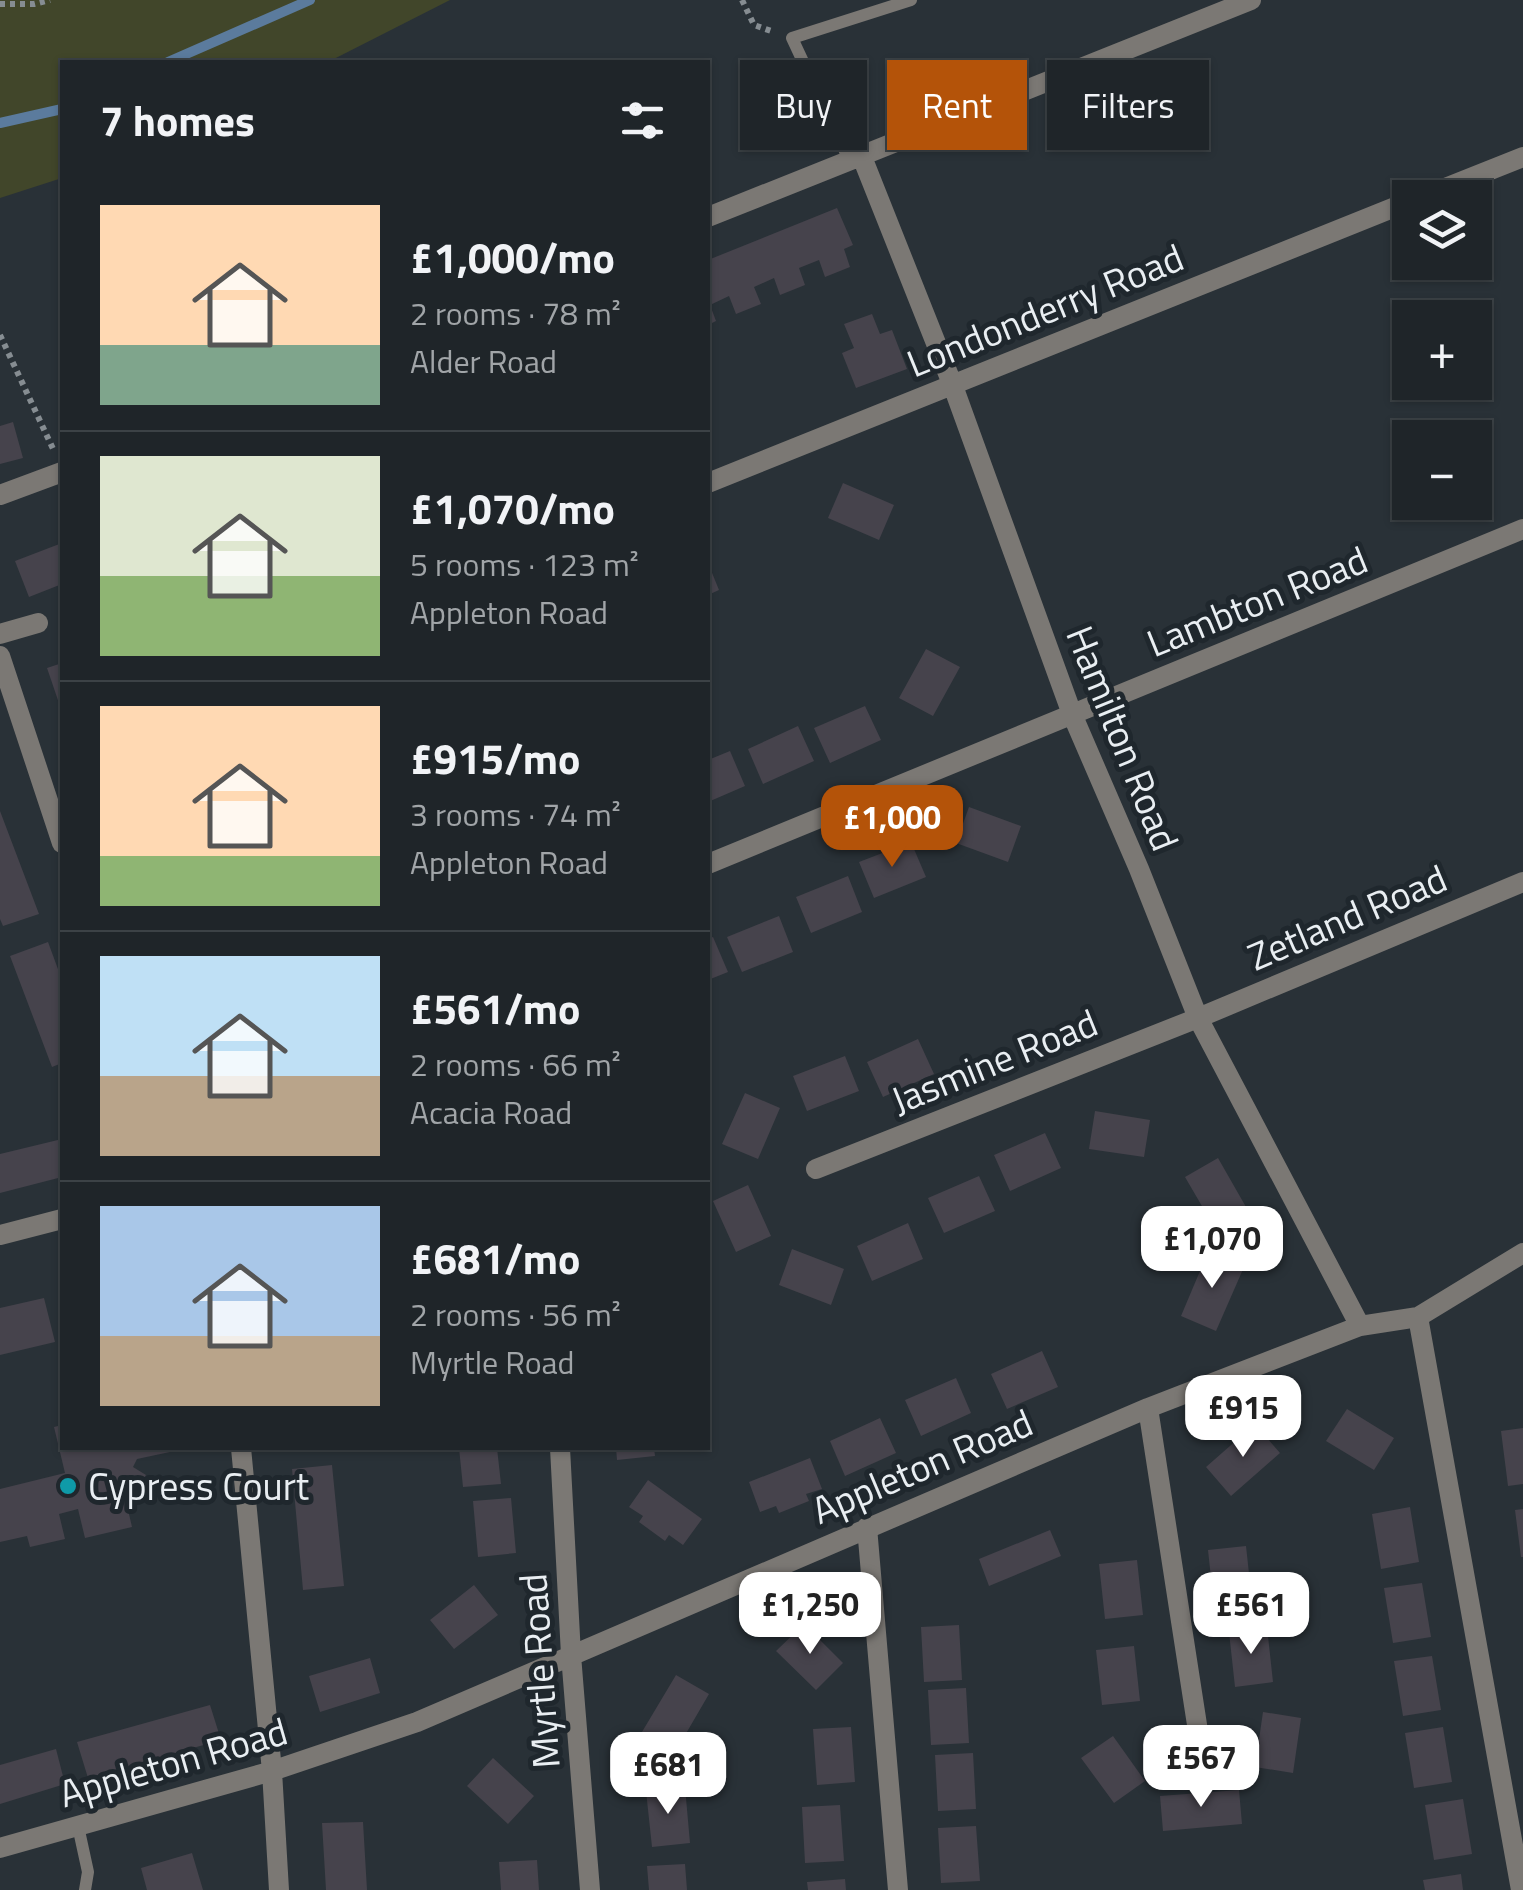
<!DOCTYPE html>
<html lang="en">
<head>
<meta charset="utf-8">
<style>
  :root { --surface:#1f2529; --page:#272d31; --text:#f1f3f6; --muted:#a1a5a8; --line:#3c4246; --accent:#b45309 }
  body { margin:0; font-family:"Titillium Web",sans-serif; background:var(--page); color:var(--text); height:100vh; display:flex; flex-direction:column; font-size:38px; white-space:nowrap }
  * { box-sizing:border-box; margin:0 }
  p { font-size:32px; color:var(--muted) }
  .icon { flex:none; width:55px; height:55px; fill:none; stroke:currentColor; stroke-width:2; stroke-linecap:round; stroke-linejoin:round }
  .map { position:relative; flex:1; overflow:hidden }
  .panel { position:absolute; left:60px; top:60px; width:650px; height:1390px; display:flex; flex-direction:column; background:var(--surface); border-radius:0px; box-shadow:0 2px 8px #0004,0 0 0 2px var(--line) }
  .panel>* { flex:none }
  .banner { position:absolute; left:740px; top:60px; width:632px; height:90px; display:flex; gap:20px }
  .fabs { position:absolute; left:1392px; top:180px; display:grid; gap:20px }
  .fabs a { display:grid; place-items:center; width:100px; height:100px; border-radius:0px; background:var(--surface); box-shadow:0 2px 8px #0004,0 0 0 2px var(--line); font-size:50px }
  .price { position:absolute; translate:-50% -85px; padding:0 22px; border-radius:20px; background:#fff; color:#222; font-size:32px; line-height:65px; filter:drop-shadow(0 2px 5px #0008) }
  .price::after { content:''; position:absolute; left:50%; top:60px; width:30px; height:22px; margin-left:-15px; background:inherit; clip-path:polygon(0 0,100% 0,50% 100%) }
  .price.on { background:var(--accent); color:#fff }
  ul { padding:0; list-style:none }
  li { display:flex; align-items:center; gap:30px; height:250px; padding:0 40px }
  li+li { border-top:2px solid var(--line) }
  li span { display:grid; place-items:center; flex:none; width:280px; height:200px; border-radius:0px; color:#555 }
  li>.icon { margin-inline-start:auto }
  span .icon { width:120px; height:120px; fill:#fffc; stroke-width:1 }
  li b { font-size:42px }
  h2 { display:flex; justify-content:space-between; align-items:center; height:120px; padding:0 40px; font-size:42px }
  .chip { padding:0 35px; border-radius:0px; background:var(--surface); box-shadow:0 2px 8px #0004,0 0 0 2px var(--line); font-size:35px; line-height:90px }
  .chip.on { background:var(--accent); color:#fff }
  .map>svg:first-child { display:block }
  .green { fill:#41462a }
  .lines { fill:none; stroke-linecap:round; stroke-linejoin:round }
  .stream { stroke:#5b7b9d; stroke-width:10 }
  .building { fill:#46434c }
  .path { stroke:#868d92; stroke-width:6; stroke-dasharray:5 5; stroke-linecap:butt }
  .service { stroke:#7b7874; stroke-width:12 }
  .minor { stroke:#7b7874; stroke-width:20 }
  .culture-dot { fill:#0f9aa8; stroke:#1f272d; stroke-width:4 }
  .labels { text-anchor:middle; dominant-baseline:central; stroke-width:10; stroke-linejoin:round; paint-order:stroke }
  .street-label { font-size:38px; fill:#e9eef2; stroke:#1f272d }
  .poi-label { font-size:38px; fill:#e9eef2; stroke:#1f272d; text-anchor:start }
</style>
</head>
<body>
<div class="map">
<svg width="1523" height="1890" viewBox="0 0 1523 1890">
  <rect width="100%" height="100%" fill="#293137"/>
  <path class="green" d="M0,0H450L328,62H62V178L0,198Z"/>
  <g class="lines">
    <path class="stream" d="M168,62L310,0
      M0,123L62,109"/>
  </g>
  <path class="building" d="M837,208L853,245L844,249L850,267L825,277L819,260L799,268L805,285L780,295L774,278L754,287L761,304L736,314L729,296L710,305L716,321L708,325V260Z
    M872,314L880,334L892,330L907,369L856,388L842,353L854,348L844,324Z
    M13,422L23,458L0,464V426Z
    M843,483L894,505L879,540L828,518Z
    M62,543V584L29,597L15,561Z
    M708,563L719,590L708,595Z
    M926,649L960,667L933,716L899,698Z
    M62,663V712L47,668Z
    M865,706L881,740L830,763L814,728Z
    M798,726L814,761L763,784L748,749Z
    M730,751L745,786L708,802V760Z
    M969,807L1021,826L1008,862L956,843Z
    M0,811L39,914L3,926L0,919Z
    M911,842L926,877L874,898L859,862Z
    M848,876L862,912L811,933L796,897Z
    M779,916L793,952L742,972L727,937Z
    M713,937L728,972L708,980V939Z
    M48,942L62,980V1063L52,1067L10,956Z
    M918,1039L934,1074L883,1097L867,1062Z
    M845,1056L859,1091L807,1111L793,1076Z
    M745,1093L780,1108L758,1159L722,1144Z
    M1095,1111L1150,1120L1144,1157L1089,1149Z
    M1045,1133L1061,1168L1010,1191L994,1155Z
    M62,1139V1177L0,1193V1154Z
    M1218,1158L1246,1207L1213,1225L1185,1177Z
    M979,1176L995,1211L944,1233L928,1198Z
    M748,1185L771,1236L736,1252L713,1201Z
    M908,1223L923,1259L872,1281L857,1246Z
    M792,1249L844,1269L831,1305L779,1285Z
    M1208,1252L1244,1267L1216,1331L1181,1316Z
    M44,1298L55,1342L0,1355V1308Z
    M1042,1351L1058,1387L1007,1409L991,1374Z
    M956,1378L971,1413L921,1436L905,1400Z
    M1347,1409L1394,1438L1374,1470L1326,1441Z
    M880,1418L896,1453L845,1476L830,1441Z
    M1255,1424L1280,1453L1231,1496L1206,1467Z
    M62,1425V1448L184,1449L137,1459L133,1467L146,1475L138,1487L125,1480L122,1484L132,1527L85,1538L78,1509L59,1514L65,1539L30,1547L27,1536L0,1542V1489L65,1473L54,1427Z
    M1523,1428V1484L1508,1486L1501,1431Z
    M459,1448H497L501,1484L463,1487Z
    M616,1448H654L655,1456L617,1460Z
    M810,1458L822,1489L806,1494L809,1501L779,1513L776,1506L760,1512L749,1482Z
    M332,1465L344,1586L303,1590L292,1469Z
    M648,1480L702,1519L683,1545L669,1535L665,1541L639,1522L643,1516L629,1507Z
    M511,1498L516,1553L478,1557L473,1501Z
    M1410,1507L1419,1562L1381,1569L1372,1514Z
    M1523,1509V1557H1521L1515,1510Z
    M1050,1530L1061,1556L989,1586L979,1559Z
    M1246,1546L1252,1601L1214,1606L1208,1550Z
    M1137,1560L1143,1615L1105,1619L1099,1564Z
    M1422,1583L1431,1637L1393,1643L1384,1588Z
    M474,1585L498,1615L454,1649L430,1620Z
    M804,1624L843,1663L816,1690L776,1651Z
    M959,1625L962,1680L924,1682L921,1627Z
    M1267,1627L1273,1682L1235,1687L1229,1632Z
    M1134,1646L1140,1701L1102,1705L1096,1650Z
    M1432,1656L1441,1710L1403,1716L1394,1661Z
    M370,1658L380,1693L320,1712L309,1676Z
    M676,1675L709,1694L670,1761L636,1742Z
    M966,1688L969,1743L931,1745L928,1690Z
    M210,1705L221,1740L88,1778L77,1742Z
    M1263,1712L1301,1718L1293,1773L1255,1767Z
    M851,1727L855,1782L817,1785L813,1729Z
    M1443,1727L1452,1782L1414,1788L1405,1733Z
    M1113,1736L1145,1781L1114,1803L1081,1758Z
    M56,1749L65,1784L0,1804V1765Z
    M973,1753L976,1809L938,1811L935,1755Z
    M493,1758L534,1796L508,1824L467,1786Z
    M685,1787L690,1843L652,1847L646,1791Z
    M1239,1790L1242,1824L1163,1831L1160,1796Z
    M1463,1799L1472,1854L1434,1860L1425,1805Z
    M840,1805L844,1861L805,1863L802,1807Z
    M363,1822L367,1890H326L322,1823Z
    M976,1826L980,1881L941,1883L938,1828Z
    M192,1853L203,1890H147L141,1868Z
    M537,1860L539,1890H501L499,1862Z
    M685,1864L687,1890H649L647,1866Z
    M1461,1874L1463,1890H1425L1423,1880Z
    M845,1879L846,1890H808L807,1882Z"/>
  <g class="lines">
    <path class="path" d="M742,0L754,25L774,32
      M0,4H34L50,0
      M0,335L54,451"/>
    <path class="service" d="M850,162L792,38L911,0
      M78,1826L88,1872L85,1890"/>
    <path class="minor" d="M862,157L953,386L1072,714L1139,869L1198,1018L1360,1326
      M1420,198L1523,157
      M708,217L1251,0
      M708,483L1410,201
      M0,495L62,472
      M0,634L38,623
      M0,656L62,843
      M708,864L1523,529
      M816,1169L1198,1018L1523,882
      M0,1235L62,1219
      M1418,1317L1521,1890
      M1148,1408L1200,1744
      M241,1448L272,1771L279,1890
      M560,1448L571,1655L590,1890
      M867,1527L898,1890
      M0,1848L272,1771L417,1722L1148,1408L1360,1326L1418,1317L1523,1253"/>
  </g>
  <circle class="culture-dot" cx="68" cy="1486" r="10"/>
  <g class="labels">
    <g class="street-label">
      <text transform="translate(1045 310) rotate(-22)">Londonderry Road</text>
      <text transform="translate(1257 601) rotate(-22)">Lambton Road</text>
      <text transform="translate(1123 738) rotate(68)">Hamilton Road</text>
      <text transform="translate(1347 917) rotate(-23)">Zetland Road</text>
      <text transform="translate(994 1061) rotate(-22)">Jasmine Road</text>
      <text transform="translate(922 1466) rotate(-23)">Appleton Road</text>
      <text transform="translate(539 1671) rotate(-94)">Myrtle Road</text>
      <text transform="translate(173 1762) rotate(-16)">Appleton Road</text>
    </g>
    <g class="poi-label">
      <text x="88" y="1486">Cypress Court</text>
    </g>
  </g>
</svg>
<div class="fabs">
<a><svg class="icon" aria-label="layers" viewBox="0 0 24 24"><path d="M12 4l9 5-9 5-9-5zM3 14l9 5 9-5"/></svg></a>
<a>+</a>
<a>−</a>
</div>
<b class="price on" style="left:892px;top:870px">£1,000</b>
<b class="price" style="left:1212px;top:1291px">£1,070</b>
<b class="price" style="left:1243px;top:1460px">£915</b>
<b class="price" style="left:810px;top:1657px">£1,250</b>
<b class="price" style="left:1251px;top:1657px">£561</b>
<b class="price" style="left:1201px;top:1810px">£567</b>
<b class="price" style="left:668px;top:1817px">£681</b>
<div class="banner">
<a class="chip">Buy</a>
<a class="chip on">Rent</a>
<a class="chip">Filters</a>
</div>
<section class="panel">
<h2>7 homes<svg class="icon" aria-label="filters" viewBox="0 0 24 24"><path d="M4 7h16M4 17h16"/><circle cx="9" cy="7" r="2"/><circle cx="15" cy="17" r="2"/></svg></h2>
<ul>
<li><span style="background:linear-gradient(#ffd9b3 70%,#7fa58c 0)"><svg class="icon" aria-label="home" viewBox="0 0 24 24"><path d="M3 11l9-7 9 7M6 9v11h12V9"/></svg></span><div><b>£1,000/mo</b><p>2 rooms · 78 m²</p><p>Alder Road</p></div></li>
<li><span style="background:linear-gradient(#dfe7d0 60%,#8fb573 0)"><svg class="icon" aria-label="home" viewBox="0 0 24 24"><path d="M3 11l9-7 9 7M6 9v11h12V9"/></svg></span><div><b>£1,070/mo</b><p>5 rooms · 123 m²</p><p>Appleton Road</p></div></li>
<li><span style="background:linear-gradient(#ffd9b3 75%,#8fb573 0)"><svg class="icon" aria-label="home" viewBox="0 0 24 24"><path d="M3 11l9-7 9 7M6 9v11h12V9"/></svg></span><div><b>£915/mo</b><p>3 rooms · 74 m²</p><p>Appleton Road</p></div></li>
<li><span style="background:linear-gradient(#bfe0f5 60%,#b9a48a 0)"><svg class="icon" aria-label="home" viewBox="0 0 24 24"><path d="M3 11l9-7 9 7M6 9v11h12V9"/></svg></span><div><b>£561/mo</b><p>2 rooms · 66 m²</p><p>Acacia Road</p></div></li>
<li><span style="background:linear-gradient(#a9c7e8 65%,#b9a48a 0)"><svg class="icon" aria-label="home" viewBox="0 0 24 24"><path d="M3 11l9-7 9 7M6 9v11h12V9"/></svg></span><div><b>£681/mo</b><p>2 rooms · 56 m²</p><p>Myrtle Road</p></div></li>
</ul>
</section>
</div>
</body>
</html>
